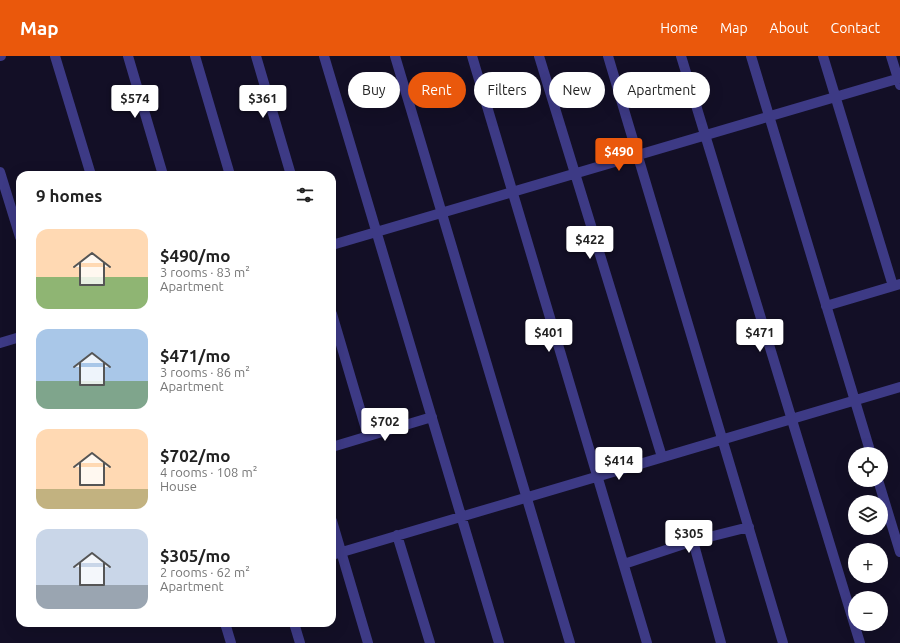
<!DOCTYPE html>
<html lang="en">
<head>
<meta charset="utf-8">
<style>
  :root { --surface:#fff; --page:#f6f6f6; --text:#222; --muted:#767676; --accent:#ea580c }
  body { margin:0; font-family:Ubuntu,sans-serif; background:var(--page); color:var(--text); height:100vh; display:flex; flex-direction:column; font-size:15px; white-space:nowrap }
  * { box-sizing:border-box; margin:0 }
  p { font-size:13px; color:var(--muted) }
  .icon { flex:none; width:22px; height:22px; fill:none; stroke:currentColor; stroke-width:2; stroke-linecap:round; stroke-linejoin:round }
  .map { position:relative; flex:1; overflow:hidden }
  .drawer { position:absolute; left:16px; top:115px; width:320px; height:456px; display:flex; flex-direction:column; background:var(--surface); border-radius:12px; box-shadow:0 4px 16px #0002 }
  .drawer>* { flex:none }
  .top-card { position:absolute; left:348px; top:16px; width:380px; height:36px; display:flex; gap:8px }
  .fabs { position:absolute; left:848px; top:391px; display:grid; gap:8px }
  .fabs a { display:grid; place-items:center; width:40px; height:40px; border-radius:50%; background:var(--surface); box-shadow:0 4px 16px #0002; font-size:20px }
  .price { position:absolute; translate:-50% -34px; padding:0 9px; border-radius:4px; background:#fff; color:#222; font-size:13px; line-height:26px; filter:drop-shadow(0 1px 2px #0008) }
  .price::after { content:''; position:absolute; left:50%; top:24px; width:12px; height:9px; margin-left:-6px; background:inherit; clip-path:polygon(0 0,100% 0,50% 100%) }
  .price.on { background:var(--accent); color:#fff }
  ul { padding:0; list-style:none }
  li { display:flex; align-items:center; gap:12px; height:100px; padding:0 20px }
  li span { display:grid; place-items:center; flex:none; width:112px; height:80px; border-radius:12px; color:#555 }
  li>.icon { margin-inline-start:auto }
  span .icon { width:48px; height:48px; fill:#fffc; stroke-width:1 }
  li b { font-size:17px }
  h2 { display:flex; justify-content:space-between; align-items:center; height:48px; padding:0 20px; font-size:17px }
  .chip { padding:0 14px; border-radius:18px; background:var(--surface); box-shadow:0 4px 16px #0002; font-size:14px; line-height:36px }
  .chip.on { background:var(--accent); color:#fff }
  header { display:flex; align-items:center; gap:24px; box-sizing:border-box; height:56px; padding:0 20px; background:var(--accent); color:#fff }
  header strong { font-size:19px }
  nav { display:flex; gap:22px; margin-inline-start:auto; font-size:14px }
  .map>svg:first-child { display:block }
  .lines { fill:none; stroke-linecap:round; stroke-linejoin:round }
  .minor { stroke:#3d3a85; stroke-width:10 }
</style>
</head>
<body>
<header>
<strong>Map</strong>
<nav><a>Home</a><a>Map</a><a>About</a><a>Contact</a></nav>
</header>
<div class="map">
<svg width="900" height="587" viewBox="0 0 900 587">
  <rect width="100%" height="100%" fill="#130f26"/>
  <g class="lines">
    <path class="minor" d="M0,0H1
      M55,0L91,119
      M128,0L163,119
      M195,0L230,119
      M256,0L291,119
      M324,0L499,587
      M395,0L570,587
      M472,0L647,587
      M539,0L662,401
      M608,0L783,587
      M681,0L860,587
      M751,0L871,398
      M823,0L893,230
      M891,0L900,29
      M0,116L20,181
      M332,189L900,22
      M826,250L900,228
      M332,258L368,380
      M0,287L20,281
      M332,391L432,361
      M878,424L900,496
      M332,465L368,587
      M397,479L430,587
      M693,485L721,587
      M332,499L900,331
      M624,508L693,485L749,471
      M225,567L231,587
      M294,567L300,587"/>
  </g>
</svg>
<div class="fabs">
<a><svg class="icon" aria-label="locate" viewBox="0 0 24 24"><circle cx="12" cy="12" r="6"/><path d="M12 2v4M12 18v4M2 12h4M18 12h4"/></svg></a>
<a><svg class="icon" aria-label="layers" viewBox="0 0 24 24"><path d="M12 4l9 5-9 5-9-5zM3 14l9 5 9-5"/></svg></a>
<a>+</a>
<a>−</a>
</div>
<b class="price" style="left:135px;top:63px">$574</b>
<b class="price" style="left:263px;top:63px">$361</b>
<b class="price on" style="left:619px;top:116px">$490</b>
<b class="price" style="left:590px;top:204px">$422</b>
<b class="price" style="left:549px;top:297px">$401</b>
<b class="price" style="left:760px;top:297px">$471</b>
<b class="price" style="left:385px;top:386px">$702</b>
<b class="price" style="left:619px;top:425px">$414</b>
<b class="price" style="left:689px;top:498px">$305</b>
<div class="top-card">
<a class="chip">Buy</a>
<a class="chip on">Rent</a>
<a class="chip">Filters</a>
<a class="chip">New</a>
<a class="chip">Apartment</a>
</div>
<section class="drawer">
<h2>9 homes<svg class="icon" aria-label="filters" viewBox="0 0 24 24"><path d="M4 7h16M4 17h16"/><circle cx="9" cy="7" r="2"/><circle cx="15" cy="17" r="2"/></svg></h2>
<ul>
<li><span style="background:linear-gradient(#ffd9b3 60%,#8fb573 0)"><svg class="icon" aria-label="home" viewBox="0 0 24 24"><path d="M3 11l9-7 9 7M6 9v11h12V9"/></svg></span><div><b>$490/mo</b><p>3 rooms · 83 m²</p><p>Apartment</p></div></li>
<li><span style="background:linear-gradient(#a9c7e8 65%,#7fa58c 0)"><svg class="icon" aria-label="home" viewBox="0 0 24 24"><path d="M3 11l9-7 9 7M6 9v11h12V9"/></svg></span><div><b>$471/mo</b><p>3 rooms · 86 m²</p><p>Apartment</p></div></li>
<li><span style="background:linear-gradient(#ffd9b3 75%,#c2b280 0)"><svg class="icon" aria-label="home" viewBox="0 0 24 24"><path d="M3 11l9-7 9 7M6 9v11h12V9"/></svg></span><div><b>$702/mo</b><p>4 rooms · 108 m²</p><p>House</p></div></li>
<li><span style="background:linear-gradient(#c9d6e8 70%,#9aa5b1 0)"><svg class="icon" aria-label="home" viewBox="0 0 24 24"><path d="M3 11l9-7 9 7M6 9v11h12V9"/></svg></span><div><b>$305/mo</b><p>2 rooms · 62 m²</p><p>Apartment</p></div></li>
</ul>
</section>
</div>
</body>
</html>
